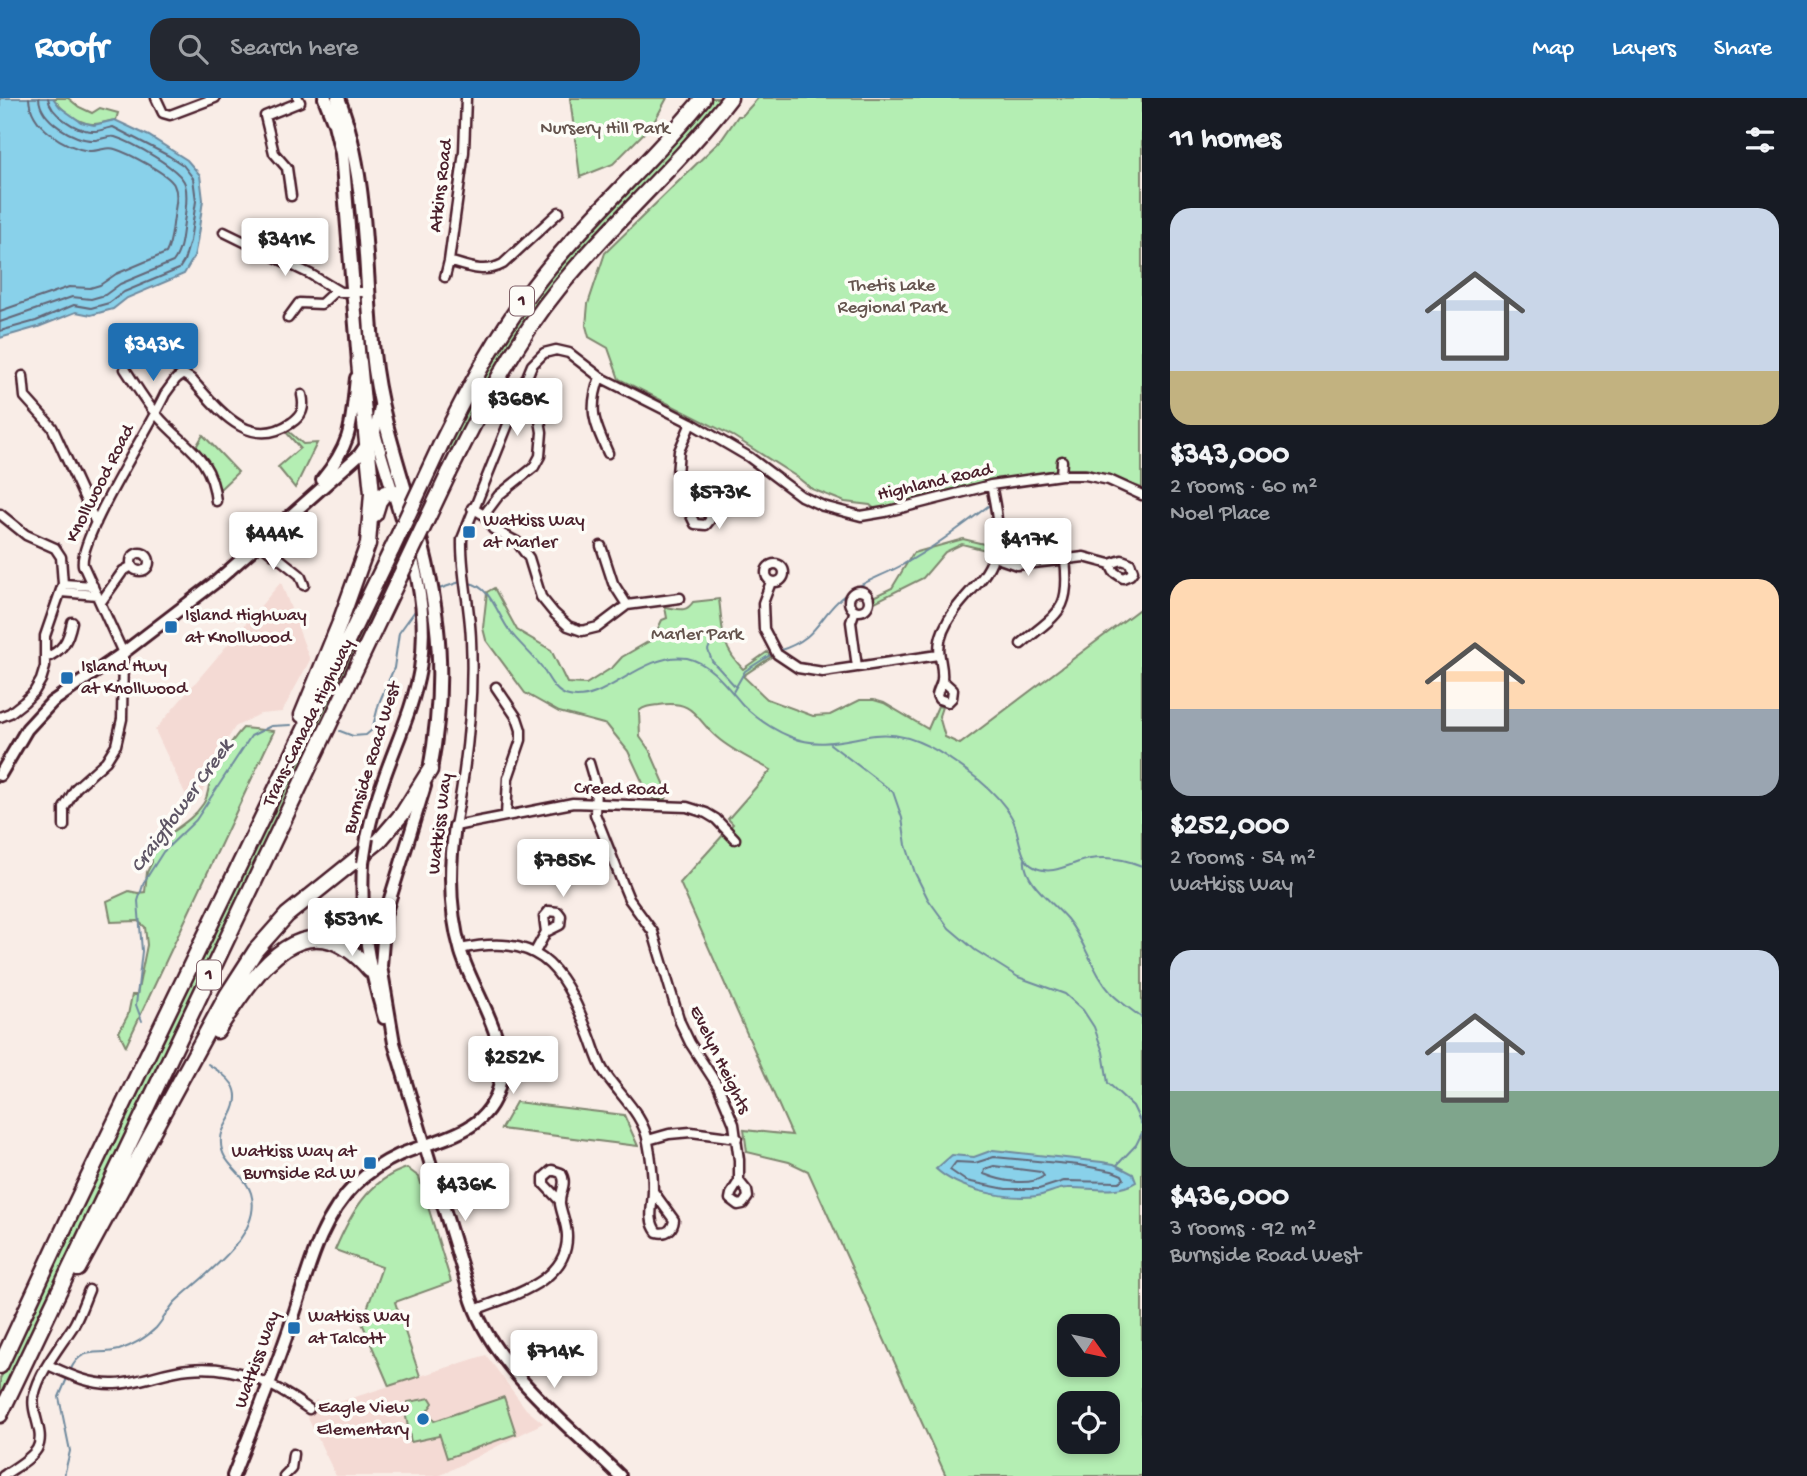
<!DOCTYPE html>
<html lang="en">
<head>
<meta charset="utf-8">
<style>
  :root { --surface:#171b24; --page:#242831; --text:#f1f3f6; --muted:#9ea1a6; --accent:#1f6fb2 }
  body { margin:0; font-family:"Gochi Hand",sans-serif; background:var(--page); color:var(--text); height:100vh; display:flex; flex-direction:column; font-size:26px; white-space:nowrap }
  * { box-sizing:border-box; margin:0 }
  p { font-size:23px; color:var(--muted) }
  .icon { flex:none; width:38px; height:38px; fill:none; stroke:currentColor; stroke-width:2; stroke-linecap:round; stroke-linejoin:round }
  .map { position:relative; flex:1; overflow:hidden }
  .side { display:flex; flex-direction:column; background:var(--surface); width:665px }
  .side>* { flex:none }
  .needle { width:46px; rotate:123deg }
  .tools { position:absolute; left:1057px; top:1216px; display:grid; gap:14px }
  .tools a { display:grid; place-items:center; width:63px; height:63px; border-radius:14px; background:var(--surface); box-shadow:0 4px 10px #0003; font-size:35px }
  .price { position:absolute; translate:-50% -60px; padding:0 16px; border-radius:7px; background:#fff; color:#222; font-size:23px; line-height:46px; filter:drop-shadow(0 2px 4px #0008) }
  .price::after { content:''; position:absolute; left:50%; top:42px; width:21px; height:16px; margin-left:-10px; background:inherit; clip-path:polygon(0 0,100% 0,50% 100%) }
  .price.on { background:var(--accent); color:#fff }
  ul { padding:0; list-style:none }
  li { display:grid; align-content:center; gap:14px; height:371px; padding:0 28px }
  li span { display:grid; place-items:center; height:217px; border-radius:21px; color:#555 }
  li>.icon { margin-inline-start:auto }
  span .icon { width:126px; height:126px; fill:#fffc; stroke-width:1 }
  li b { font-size:30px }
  h2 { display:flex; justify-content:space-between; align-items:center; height:84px; padding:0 28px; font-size:30px }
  header { display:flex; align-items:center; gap:42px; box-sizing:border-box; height:98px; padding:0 35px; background:var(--accent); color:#fff }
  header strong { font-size:33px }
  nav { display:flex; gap:38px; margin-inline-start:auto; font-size:24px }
  .search { width:490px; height:63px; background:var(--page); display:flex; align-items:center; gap:18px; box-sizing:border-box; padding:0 24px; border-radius:21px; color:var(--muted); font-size:26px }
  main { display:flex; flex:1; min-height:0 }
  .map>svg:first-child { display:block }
  .built { fill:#f4dad4 }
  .green { fill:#b4eeb3; stroke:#7f866f; stroke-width:2; fill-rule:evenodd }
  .water { fill:#89d1ea; stroke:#708a9e; stroke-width:2 }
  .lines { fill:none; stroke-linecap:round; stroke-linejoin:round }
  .shore { stroke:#636677; stroke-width:2 }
  .stream { stroke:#708a9e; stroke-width:2 }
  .street-casing { stroke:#4a1f2b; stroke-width:13 }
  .secondary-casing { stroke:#4a1f2b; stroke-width:16 }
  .primary-casing { stroke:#4a1f2b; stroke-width:18 }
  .highway-casing { stroke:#4a1f2b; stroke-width:19 }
  .street { stroke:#fdfcf7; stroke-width:8 }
  .secondary { stroke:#fdfcf7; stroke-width:10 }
  .primary { stroke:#fdfcf7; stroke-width:12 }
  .highway { stroke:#fdfcf7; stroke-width:14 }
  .secondary-bridge-casing { stroke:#4a1f2b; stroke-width:16; stroke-linecap:butt }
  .highway-bridge-casing { stroke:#4a1f2b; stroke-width:19; stroke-linecap:butt }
  .secondary-bridge { stroke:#fdfcf7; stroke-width:10 }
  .highway-bridge { stroke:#fdfcf7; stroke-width:14 }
  .poi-dot { fill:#1f6fb2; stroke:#fdfcf7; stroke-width:2.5 }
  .labels { text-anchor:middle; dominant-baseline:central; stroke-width:7; stroke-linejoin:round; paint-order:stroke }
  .shield { fill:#fdfcf7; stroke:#806168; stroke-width:2 }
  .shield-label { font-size:18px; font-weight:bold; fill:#4a1f2b }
  .park-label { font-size:19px; fill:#64534d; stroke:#fdfcf7 }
  .street-label { font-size:19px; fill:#4a1f2b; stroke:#fdfcf7 }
  .poi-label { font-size:19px; fill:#4a1f2b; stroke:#fdfcf7; text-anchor:start }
  .water-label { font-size:21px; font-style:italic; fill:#5d5464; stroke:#fdfcf7 }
</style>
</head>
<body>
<header>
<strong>Roofr</strong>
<div class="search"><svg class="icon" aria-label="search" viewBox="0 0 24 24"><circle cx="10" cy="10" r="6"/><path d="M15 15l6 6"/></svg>Search here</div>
<nav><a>Map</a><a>Layers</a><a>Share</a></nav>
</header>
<main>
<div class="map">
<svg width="1142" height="1378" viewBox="0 0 1142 1378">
  <rect width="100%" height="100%" fill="#f9ede7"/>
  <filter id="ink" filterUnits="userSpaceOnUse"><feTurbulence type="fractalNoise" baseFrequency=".0143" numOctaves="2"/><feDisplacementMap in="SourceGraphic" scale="14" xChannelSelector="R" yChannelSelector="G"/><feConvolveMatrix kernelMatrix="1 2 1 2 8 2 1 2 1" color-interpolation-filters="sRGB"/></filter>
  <g filter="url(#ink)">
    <path class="built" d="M281,484L310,562L282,614L260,616L235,629L210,670L201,699L191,708L155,632Z
      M486,1257L526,1311L543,1325L439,1378H336L306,1316L316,1302L324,1309Z"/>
    <path class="green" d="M53,0H68L79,9L92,15L100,10L118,15L116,22C108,22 101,27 92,26C77,25 62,12 53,0Z
      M570,0H667L653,26L613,66L580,79Z
      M710,0H721L683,46L585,150L445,373L442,371L451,352L446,349L479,293L483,278L490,263L547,179Z
      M758,0H1142V390L1087,371H1059L877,413L870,407L845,404L812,391L797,379L733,338L619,281L608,250L589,239L586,228L588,206L605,155L722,41L738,18H742Z
      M287,332L303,346L317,345L295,390L278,369L300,350L285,333Z
      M203,337L238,374L219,392L210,367L196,349Z
      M963,441L988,447L986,452L962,446L945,454L923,480L873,505V499L892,490L913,455Z
      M397,451L401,453L392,472L396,475C385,499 365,522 360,548L0,1302V1281Z
      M494,490L517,532L551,552L567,585L586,586L613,569L622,559L653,541L662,522L667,520L665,509C677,510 685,516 693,504L719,501C723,531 720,548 743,571L767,554L771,559L743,578L767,601L813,618L830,617L860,602H874L884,605L928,631L938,608L942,609L939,618L945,639L960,646L1142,509V1378H946L808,1073L789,1064L747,1054L744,1032L792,1037L680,785L733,726L728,721L771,672C754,663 735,654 720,642C695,623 697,601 659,607C651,608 645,608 639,613L640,639L650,653L668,694L666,701L657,702L649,698L628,653L607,627L559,614L525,595L486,542L483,530L487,494ZM1069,1228H1108V1267H1069ZM1069,1306H1108V1344H1069Z
      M243,630L274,633L126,948L119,934L128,917L132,897H137L147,847L145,829L138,823L111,824L107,803L129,793L138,795L145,794L147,774L152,764L150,753C165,735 190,726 203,706C210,696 208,686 211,675C213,669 237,636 243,630Z
      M516,1004L624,1017L638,1048L501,1031Z
      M407,1070L419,1079L451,1184L395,1204L420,1278L389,1288L362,1225L382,1169L335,1152C350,1117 368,1082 407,1070Z
      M504,1299L516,1336L447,1360L439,1335V1338L411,1344L406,1319V1315L411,1314L408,1304L430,1300L433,1305L428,1312L434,1323Z"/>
    <path class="water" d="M0,0H53L60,9L81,24L94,27L115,22L149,38L187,62L200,77L203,102L197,144L194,159L184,176L127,200L113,211L91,217L76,214L38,229L0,240Z
      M993,1052L1102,1064L1114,1066L1133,1076L1136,1084C1116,1097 1090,1089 1068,1090C1057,1090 1048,1096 1037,1098C1006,1102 959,1092 936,1071L952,1057L974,1059Z"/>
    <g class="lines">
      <path class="shore" d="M0,213L69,189L90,190L100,187L116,176L166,155C172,144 172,131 174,119C175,109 179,97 174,87C169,76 128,55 115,51C107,48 98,54 89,53C64,49 30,28 29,0
        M0,224L72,199L91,201L105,197L120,186L173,164C183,151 182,133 185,118C186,107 188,97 185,86C180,70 131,44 115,39C109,37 101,42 94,42C74,43 40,22 39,0
        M0,233L36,223L74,207L91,210L109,205L124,194L179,171L184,163L190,143L196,103L193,80L183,67L169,58L113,29C106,30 99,34 91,33C75,32 50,16 48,0
        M994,1059L1079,1067L1112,1073L1122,1077L1124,1081L1119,1084L1064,1083L1039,1091H1006L966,1083L950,1072L956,1064L975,1065Z
        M994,1068L1041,1074L1044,1078C1029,1089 1001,1083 984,1076L985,1071Z"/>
      <path class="stream" d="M469,485C490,488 498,517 509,532C518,545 531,555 541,568C548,578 554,595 569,598C604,607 642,553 687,560C711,565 728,590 743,607C756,620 774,632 791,639C820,651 845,641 875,637C914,632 950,660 979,682C991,692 1003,704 1011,718C1020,732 1018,761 1034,769C1053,779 1072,764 1090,761C1109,758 1125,761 1142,768
        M436,492L460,484
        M715,534L708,552L712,563L735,588
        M778,553C822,539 816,519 846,496C864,483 885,477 904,466C935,449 964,427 992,405
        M733,594L745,573L773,555
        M340,633L353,638L366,637L372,632L379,605L394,570L399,535L417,510
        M830,646L893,694L902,720L906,747L915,775L928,801L949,830L975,852L1018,879L1065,896L1083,912L1094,929L1103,954L1108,985L1133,1008L1142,1027
        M1025,761C1022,783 1054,805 1067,821C1086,844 1092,874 1112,896C1121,905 1132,912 1142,920
        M142,923L136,907L142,853L138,803L144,784L163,754L196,722L251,638L271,628L291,627
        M1117,1067L1136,1047L1142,1035
        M70,1273C81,1247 97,1258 119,1252C132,1248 147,1239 156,1230C163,1222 168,1212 175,1204C201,1179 264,1138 251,1095C244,1073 219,1066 221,1041C221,1032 228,1024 231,1017C245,990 228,979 208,966
        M64,1378L70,1353L59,1299L68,1278"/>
      <g class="street-casing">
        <path id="street" d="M156,0L163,15L170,17L215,0
          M291,98L287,70L274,55L265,18L300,4L298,0
          M224,134L310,176L340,194H368
          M449,163C469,169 484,176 503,166L559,114
          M445,179L449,163L464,54L466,0
          M288,220L299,205L321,206L336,192
          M125,271C135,286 144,302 156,316C183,349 211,355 216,403
          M23,278L25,299L52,329L96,425
          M600,279C588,312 594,324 608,355
          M1061,377L1062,363
          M472,410L484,417L493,431L517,444L529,460L541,499L554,515L568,528L582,533L598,529L627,507L680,500
          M689,410L702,411L710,417V422L706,427L695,426L680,395L677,376L679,353L691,325
          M0,416L26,437L55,450L61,459L63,486L45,538V569L41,582L34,594L24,604L10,615L0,619
          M484,417L499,397L534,369L540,358L542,334L536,299
          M261,446L300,477L304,487
          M601,448L613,485L627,507
          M131 464a9 9 0 1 1 18 0a9 9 0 1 1-18 0Z
          M994,459L1017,467L1084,459L1110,466L1122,462L1130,465L1133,473L1130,477L1123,480L1114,474L1110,466
          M766 475a9 9 0 1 1 18 0a9 9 0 1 1-18 0Z
          M771,484L763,505L764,531L777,556L798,570L823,574L938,557
          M63,486L93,488
          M849 503a10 10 0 1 1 20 0a10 10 0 1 1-20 0Z
          M61,494L97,497
          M101,504L123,473L132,468
          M855,512L851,524L857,569
          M1021,546C1058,514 1071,514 1065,461
          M45,560C63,553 68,543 72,524
          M942,582L953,592L952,600L948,604L939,601L937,597C938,591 942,586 942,581C944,564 934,555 943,533C952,512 963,502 978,485C1005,454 999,423 991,387
          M496,589L517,620L521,632V642L508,680L506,718
          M589,665L596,689L595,716L622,784L629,801L653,834L680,924L690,945L718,988L734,1026L739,1062V1083L731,1096L730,1101L738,1107L743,1106L748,1099L747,1093L739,1083
          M64,728V710L76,690L106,663L116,647L122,621L123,555L83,467C78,441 151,328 165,296L176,281L183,276L191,281C217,309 248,354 291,325C302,318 305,310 302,297
          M735,741L716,721L706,715L687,709L573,705L455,728C467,665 474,605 471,542C470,508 461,475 462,441L527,279L532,267L544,255L556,252L569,255L600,279L691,325L749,359L801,398L823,408L861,418L885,414L991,387L1061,377H1085L1109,382L1142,397
          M460,851C537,835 561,865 587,932C593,945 596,960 603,972C618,996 643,1015 648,1044C651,1059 653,1077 653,1092C653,1107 647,1121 657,1134C667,1137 673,1131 674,1122L653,1093
          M535,854L546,834L560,827L561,818L558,814L549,813L544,819L546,834
          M648,1042L669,1036L691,1034L737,1040
          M475,1212C509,1198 568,1185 567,1138C567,1127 562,1117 560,1106C559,1094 568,1086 561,1075L552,1072L544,1079V1086L560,1103
          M48,1267C70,1277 90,1287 115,1286C140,1285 164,1273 189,1271C236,1266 273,1285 309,1311
          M3,1378C14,1370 30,1362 37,1351C46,1335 30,1315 34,1298C40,1272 60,1249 74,1227C80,1216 84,1204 89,1192
          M284,1378L291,1371L293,1356"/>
      </g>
      <g class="secondary-casing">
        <path id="secondary" d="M322,382C353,344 351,326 356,280
          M0,677L27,631L52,604L123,555L217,483L359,357L375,334L380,309
          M425,688L385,817L381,868L394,945L472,1203C495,1272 569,1327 620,1378
          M367,740C371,721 376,702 383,683C396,645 413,611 420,571C434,486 394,411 374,331
          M363,765C360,822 368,866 384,920
          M233,1378C252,1330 271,1283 288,1234C306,1184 316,1125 356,1086C368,1074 384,1064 399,1057C438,1040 486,1037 499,989C511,941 474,897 461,854C449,813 449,769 455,728"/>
      </g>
      <g class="primary-casing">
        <path id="primary" d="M325,0L335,26L342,55L359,264
          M338,0C369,81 364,170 373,255C378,306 394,356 409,406
          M418,433C441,516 446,587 430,672"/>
      </g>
      <g class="highway-casing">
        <path id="highway" d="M441,346C470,287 501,229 542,178C592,115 653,62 703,0
          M449,375C481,311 513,246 558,191C612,124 678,68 730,0
          M375,416L379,403L385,395L399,394L416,427
          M302,617L339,527L368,446L372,395L359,264
          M217,933C254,877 304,795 370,872
          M78,1171L227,897L256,852L287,817L379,743L403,715L430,672
          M0,1268L72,1113L392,451
          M0,1317L400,478"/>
      </g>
      <use href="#street" class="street"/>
      <use href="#secondary" class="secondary"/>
      <use href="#primary" class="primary"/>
      <use href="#highway" class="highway"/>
      <g class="secondary-bridge-casing">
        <path id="secondary-bridge" d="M363,765L367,740"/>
      </g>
      <g class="highway-bridge-casing">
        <path id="highway-bridge" d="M392,451L441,346
          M400,478L449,375"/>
      </g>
      <use href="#secondary-bridge" class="secondary-bridge"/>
      <use href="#highway-bridge" class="highway-bridge"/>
    </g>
  </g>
  <g class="poi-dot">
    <rect x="462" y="427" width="14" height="14" rx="3.5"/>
    <rect x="164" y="522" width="14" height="14" rx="3.5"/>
    <rect x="60" y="573" width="14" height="14" rx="3.5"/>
    <rect x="363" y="1058" width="14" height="14" rx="3.5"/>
    <rect x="287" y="1223" width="14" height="14" rx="3.5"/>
    <circle cx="423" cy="1321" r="7"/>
  </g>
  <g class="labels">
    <g class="shield">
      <rect x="510" y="188.5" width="24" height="29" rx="5"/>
      <rect x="197" y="862.5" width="24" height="29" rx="5"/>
    </g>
    <g class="shield-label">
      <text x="522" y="203">1</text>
      <text x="209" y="877">1</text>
    </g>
    <g class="park-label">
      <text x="605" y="31">Nursery Hill Park</text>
      <text x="892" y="188">Thetis Lake<tspan x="892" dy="22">Regional Park</tspan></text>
      <text x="697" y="537">Marler Park</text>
    </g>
    <g class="street-label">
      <text transform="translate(442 88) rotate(-83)">Atkins Road</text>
      <text transform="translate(935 385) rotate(-13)">Highland Road</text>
      <text transform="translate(101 386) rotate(-63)">Knollwood Road</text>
      <text transform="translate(309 625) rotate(-64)">Trans-Canada Highway</text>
      <text transform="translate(373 660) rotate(-73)">Burnside Road West</text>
      <text transform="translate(621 692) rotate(1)">Creed Road</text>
      <text transform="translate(441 726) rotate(-83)">Watkiss Way</text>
      <text transform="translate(719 962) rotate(64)">Evelyn Heights</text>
      <text transform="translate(258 1262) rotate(-70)">Watkiss Way</text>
    </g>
    <g class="poi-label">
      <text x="483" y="423">Watkiss Way<tspan x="483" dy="22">at Marler</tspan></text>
      <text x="185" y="518">Island Highway<tspan x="185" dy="22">at Knollwood</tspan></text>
      <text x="81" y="569">Island Hwy<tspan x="81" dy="22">at Knollwood</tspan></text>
      <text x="356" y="1054" text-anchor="end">Watkiss Way at<tspan x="356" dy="22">Burnside Rd W</tspan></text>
      <text x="308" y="1219">Watkiss Way<tspan x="308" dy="22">at Talcott</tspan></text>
      <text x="409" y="1310" text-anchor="end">Eagle View<tspan x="409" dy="22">Elementary</tspan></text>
    </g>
    <g class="water-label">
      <text transform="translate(183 709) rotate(-54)">Craigflower Creek</text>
    </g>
  </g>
</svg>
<div class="tools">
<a><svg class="needle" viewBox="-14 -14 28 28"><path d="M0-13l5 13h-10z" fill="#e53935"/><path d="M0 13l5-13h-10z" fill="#9ea1a6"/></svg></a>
<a><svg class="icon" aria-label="locate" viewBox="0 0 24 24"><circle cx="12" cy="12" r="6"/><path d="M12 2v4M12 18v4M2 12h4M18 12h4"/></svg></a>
</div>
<b class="price" style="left:285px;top:180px">$341K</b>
<b class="price on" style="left:153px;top:285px">$343K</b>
<b class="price" style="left:517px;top:340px">$368K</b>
<b class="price" style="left:719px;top:433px">$573K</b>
<b class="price" style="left:273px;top:474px">$444K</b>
<b class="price" style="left:1028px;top:480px">$417K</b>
<b class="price" style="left:563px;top:801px">$785K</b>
<b class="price" style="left:352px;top:860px">$531K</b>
<b class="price" style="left:513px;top:998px">$252K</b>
<b class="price" style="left:465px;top:1125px">$436K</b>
<b class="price" style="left:554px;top:1292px">$714K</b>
</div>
<section class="side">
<h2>11 homes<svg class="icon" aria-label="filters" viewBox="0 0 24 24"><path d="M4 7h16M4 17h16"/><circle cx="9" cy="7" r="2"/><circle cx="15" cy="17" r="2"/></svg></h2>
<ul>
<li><span style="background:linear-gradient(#c9d6e8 75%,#c2b280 0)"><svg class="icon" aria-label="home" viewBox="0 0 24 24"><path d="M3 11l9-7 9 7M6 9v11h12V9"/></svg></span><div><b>$343,000</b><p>2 rooms · 60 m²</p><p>Noel Place</p></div></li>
<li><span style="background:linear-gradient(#ffd9b3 60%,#9aa5b1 0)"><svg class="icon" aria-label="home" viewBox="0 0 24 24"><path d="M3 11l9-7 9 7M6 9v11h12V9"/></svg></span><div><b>$252,000</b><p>2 rooms · 54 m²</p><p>Watkiss Way</p></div></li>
<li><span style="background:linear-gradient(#c9d6e8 65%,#7fa58c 0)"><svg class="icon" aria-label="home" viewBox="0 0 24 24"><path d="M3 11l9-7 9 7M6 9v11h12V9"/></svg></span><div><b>$436,000</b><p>3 rooms · 92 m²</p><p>Burnside Road West</p></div></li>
</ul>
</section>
</main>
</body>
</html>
